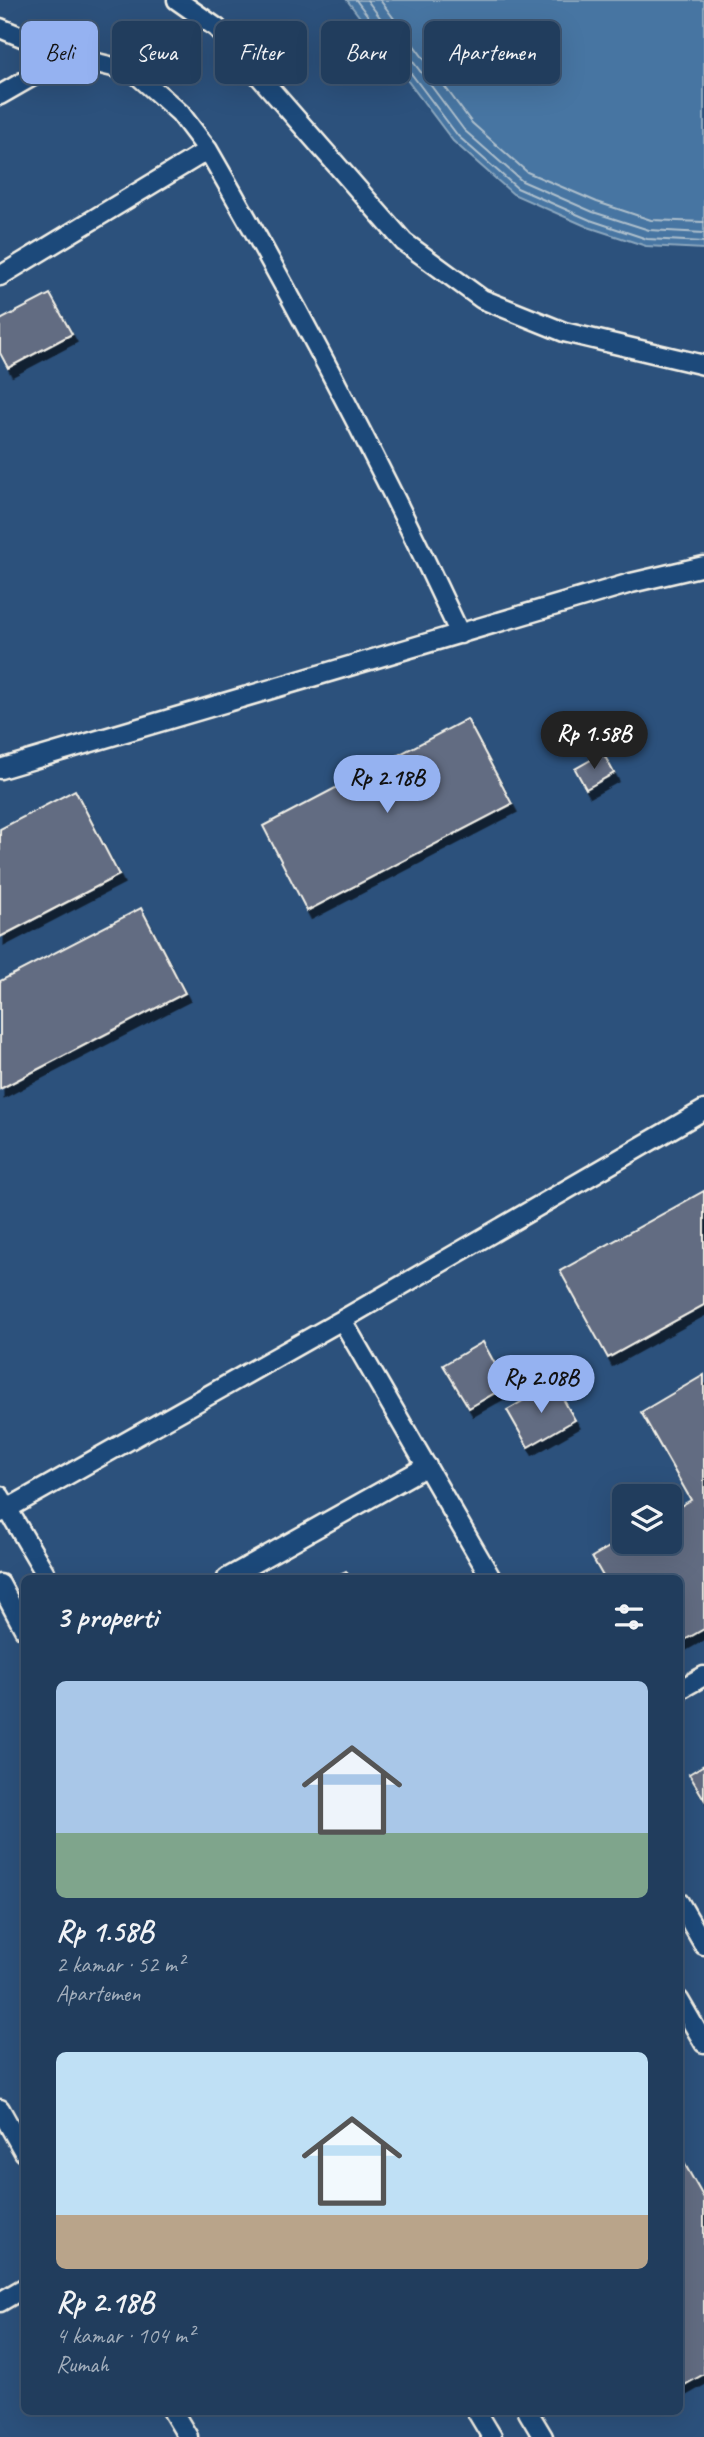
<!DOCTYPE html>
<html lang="id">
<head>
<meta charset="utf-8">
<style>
  :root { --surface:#213d5d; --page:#294463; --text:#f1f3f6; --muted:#a2aebc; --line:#3e5672; --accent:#95b2f1 }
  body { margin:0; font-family:Caveat,sans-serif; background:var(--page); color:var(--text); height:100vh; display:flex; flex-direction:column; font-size:26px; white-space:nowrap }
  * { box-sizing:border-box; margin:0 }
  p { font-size:23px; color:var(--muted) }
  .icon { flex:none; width:38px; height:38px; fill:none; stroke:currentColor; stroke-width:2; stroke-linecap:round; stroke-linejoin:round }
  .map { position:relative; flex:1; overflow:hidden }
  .drawer { position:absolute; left:21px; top:1575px; width:662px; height:840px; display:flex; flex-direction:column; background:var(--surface); border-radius:10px; box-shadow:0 7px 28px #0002,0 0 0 2px var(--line) }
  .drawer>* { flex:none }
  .top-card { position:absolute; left:21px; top:21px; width:663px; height:63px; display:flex; gap:14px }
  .tools { position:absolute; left:612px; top:1484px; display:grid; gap:14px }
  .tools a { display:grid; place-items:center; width:70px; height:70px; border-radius:10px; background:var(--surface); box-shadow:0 7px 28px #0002,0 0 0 2px var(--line); font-size:35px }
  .price { position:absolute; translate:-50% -60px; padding:0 16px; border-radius:24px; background:var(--accent); color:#111; font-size:23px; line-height:46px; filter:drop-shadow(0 2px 4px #0008) }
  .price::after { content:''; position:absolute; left:50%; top:42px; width:21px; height:16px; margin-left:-10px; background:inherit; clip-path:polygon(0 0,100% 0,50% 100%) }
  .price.active { background:#222; color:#fff }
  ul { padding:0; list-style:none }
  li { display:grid; align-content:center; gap:14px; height:371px; padding:0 35px }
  li span { display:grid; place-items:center; height:217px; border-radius:10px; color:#555 }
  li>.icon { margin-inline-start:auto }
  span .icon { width:126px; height:126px; fill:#fffc; stroke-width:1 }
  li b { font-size:30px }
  h2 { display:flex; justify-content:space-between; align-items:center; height:84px; padding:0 35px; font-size:30px }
  .pill { padding:0 24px; border-radius:10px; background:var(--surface); box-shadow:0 7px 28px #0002,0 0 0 2px var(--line); font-size:24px; line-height:63px }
  .pill.active { background:var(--accent); color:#111 }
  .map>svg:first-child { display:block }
  .water { fill:#4675a2; stroke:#8ca7be; stroke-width:2 }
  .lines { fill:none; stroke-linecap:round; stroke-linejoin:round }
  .shore { stroke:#aebfcc; stroke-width:2 }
  .building { fill:#626c82; stroke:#f4f1e8; stroke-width:2; filter:url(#shadow) }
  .lane-casing { stroke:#f4f1e8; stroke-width:23 }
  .lane { stroke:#1f4a7a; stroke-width:18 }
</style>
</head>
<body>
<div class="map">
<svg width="704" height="2437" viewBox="0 0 704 2437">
  <defs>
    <filter id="shadow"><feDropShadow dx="4.5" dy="8" stdDeviation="0" flood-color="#0009"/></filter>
  </defs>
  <rect width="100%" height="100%" fill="#2c517c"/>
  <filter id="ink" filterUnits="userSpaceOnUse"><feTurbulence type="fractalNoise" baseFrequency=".0143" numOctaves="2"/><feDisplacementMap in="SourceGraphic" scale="14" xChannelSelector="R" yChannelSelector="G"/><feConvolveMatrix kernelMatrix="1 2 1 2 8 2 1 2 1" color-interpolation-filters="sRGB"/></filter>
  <g filter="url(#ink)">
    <path class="water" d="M347,0H704V249L646,246L588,227L513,194L453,141Z"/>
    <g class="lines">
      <path class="shore" d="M356,0L458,136L517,188L590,220L647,239L704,242
        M367,0L464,130L522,181L593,212L649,230L704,233
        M380,0L472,123L527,172L597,202L651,220L704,222"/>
    </g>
    <path class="building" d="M50,294L72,334L8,368L0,353V320Z
      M467,719L512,804L307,911L263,826Z
      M603,753L614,773L586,789L575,769Z
      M75,790L119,875L0,937V829Z
      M141,908L185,993L0,1089V981Z
      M704,1191V1305L608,1358L560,1271Z
      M483,1342L507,1386L469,1408L443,1365Z
      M704,1375V1629L679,1643V1578H604L592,1557L625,1538V1542H670V1512L691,1500L641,1412Z
      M554,1383L575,1420L528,1447L507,1410Z
      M346,1571L350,1578H332Z
      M704,1765V1799L689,1774Z
      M679,2154L704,2198V2374L679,2388Z"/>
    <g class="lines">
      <g class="lane-casing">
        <path id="lane" d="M177,0L217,28L404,242L482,299L564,332L704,365
          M0,28L68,56L134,72L180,113L208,150
          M0,95L68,56
          M0,276L208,150C299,308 383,468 460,634
          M0,769L631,583L704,566
          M342,1320L491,1578
          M0,1496L48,1578
          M0,1513L342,1320L704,1110
          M227,1578L427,1466
          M0,1584L24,1629
          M679,1690L704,1676
          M679,1902L704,1945
          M679,2000L704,2043
          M0,2109L24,2152
          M0,2302L24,2288
          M173,2412L188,2437
          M477,2412L492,2437
          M528,2412L543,2437"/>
      </g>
      <use href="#lane" class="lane"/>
    </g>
  </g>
</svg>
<div class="tools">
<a><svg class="icon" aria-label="layers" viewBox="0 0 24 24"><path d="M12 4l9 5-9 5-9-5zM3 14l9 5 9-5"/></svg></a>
</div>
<b class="price active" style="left:594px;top:771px">Rp 1.58B</b>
<b class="price" style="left:387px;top:815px">Rp 2.18B</b>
<b class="price" style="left:541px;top:1415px">Rp 2.08B</b>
<div class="top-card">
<a class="pill active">Beli</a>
<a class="pill">Sewa</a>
<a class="pill">Filter</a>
<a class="pill">Baru</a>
<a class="pill">Apartemen</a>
</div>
<section class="drawer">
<h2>3 properti<svg class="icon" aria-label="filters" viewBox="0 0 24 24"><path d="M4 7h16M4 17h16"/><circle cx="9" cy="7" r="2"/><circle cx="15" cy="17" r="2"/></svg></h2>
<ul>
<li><span style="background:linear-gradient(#a9c7e8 70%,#7fa58c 0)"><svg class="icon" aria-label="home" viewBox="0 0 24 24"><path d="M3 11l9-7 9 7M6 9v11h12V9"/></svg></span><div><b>Rp 1.58B</b><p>2 kamar · 52 m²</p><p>Apartemen</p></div></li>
<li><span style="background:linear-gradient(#bfe0f5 75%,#b9a48a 0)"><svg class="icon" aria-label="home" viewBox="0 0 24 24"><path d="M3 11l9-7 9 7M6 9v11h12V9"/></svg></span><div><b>Rp 2.18B</b><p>4 kamar · 104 m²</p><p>Rumah</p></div></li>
</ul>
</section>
</div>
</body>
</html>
